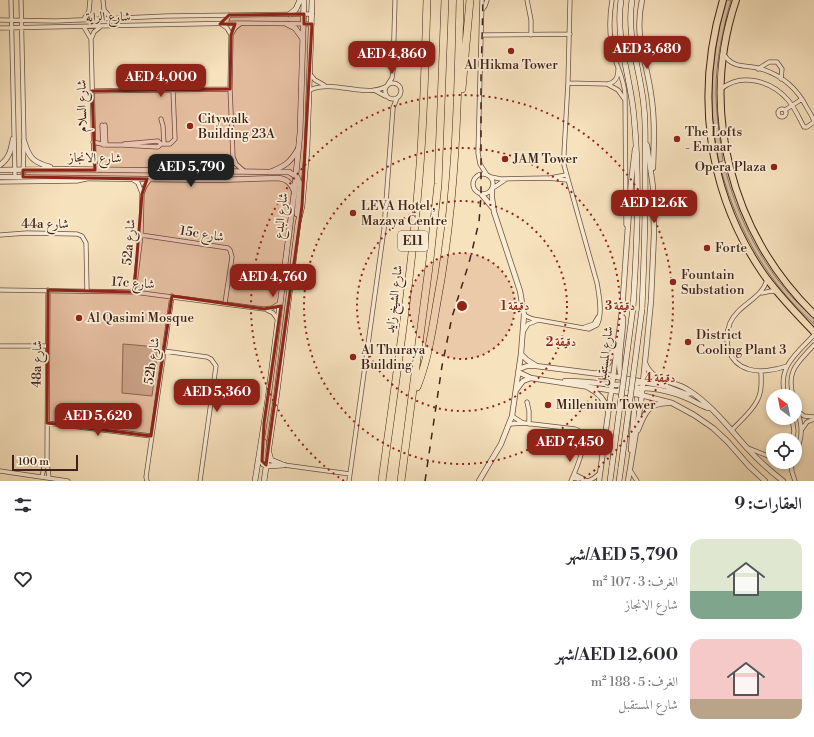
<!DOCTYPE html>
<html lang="ar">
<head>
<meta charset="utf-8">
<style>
  :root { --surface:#fff; --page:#f2f2f3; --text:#2b2b33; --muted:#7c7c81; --accent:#8f2418 }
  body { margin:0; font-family:"Libre Bodoni",Amiri,serif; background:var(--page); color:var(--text); direction:rtl; height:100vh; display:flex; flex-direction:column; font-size:15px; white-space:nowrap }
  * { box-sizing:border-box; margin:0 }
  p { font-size:13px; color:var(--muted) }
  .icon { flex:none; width:22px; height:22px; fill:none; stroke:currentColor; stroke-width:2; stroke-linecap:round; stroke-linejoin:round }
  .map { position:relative; height:481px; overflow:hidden; direction:ltr }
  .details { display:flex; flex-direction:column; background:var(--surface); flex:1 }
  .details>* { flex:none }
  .needle { width:26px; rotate:328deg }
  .fabs { position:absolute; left:766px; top:389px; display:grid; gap:8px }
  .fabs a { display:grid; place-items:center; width:36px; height:36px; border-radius:50%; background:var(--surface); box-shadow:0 2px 6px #0003; font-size:20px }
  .scale { position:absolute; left:12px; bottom:10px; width:66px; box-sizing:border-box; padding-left:4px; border:2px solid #3e2217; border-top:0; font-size:11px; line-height:14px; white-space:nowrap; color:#3e2217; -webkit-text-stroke:3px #faecd5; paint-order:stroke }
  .price { position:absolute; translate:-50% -34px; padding:0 9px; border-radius:8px; background:var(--accent); color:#fff; font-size:13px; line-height:26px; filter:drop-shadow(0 1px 2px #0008) }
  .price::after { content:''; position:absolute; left:50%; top:24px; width:12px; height:9px; margin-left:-6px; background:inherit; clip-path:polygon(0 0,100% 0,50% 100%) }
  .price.on { background:#222; color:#fff }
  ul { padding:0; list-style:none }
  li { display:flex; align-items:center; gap:12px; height:100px; padding:0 12px }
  li span { display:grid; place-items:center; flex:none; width:112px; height:80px; border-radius:12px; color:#555 }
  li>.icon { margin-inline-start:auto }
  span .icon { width:48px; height:48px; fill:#fffc; stroke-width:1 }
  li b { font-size:17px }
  h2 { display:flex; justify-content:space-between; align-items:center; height:48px; padding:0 12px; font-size:17px }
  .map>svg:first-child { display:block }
  .green { fill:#d8c1a2; stroke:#8b725c }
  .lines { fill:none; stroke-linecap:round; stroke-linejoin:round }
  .minor-casing { stroke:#6c5241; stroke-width:5 }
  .tertiary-casing { stroke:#6c5241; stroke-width:6 }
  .secondary-casing { stroke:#3e2217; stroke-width:6 }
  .primary-casing { stroke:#3e2217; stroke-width:8 }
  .motorway-casing { stroke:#3e2217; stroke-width:8 }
  .minor { stroke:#faecd5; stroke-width:3.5 }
  .tertiary { stroke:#faecd5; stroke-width:4.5 }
  .secondary { stroke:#faecd5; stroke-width:5 }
  .primary { stroke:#f7e2be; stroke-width:6 }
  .motorway { stroke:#f7e2be; stroke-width:7 }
  .rail { stroke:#3e2217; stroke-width:1.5; stroke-dasharray:7 7; stroke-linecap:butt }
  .secondary-bridge-casing { stroke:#3e2217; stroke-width:6; stroke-linecap:butt }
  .secondary-bridge { stroke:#faecd5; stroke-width:5 }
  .marked { fill:#8f2418; fill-opacity:0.2; stroke:#8f2418; stroke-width:3; stroke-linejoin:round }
  .ring { fill:none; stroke:#8f2418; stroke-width:2; stroke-dasharray:2 4 }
  .poi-dot { fill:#8f2418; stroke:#faecd5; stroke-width:1.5 }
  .labels { text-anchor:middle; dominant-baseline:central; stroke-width:3.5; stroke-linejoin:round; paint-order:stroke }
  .shield { fill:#faecd5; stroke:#765f50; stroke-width:1 }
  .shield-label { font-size:12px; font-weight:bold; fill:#3e2217 }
  .street-label { font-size:13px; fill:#3e2217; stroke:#faecd5 }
  .poi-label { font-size:13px; fill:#3e2217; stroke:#faecd5; text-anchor:start }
  .centre { fill:#8f2418; stroke:#faecd5; stroke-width:2 }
  .ring-label { font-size:12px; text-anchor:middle; font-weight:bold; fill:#8f2418; stroke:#faecd5; stroke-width:3.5; stroke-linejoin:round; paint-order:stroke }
</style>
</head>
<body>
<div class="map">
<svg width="814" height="481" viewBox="0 0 814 481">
  <rect width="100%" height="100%" fill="#f7e2be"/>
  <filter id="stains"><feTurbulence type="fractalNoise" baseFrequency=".005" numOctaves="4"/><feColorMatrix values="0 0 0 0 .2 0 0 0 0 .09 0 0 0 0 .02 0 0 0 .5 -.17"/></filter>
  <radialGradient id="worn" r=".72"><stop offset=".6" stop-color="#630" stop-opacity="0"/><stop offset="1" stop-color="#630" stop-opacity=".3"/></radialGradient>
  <path class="green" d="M726,0H731C723,29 716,60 716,91C716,114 720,138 723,161L719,162C707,105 711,56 726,0Z
    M726,172C740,226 771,282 814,318V324C769,284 738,231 722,173Z
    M123,344L158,347L152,396L122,393Z"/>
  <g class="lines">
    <g class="minor-casing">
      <path id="minor" d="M11,0L15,176
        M21,0L24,141L23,177
        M103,0L104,10L111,18
        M482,0L478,153L480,164L487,175
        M527,0L531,20V35
        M612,0C609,18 609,38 614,56C618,69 624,80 625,94L626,225
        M482,10L485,6L487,0
        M84,19L89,11L90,0
        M0,20L56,21L166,16L312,14
        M222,23L227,20L229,15
        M221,24L227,28L231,35
        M240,24L235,28L231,35L230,89L233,157L236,164L244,171
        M84,27L91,39L94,160L96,165L100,170
        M0,28L241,23L312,24
        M481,35L570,34
        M91,39L94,32L100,27
        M758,69L769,62H777L782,69L781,79
        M310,74L315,80L324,85
        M385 91a8 8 0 1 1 16 0a8 8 0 1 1-16 0Z
        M568,83L607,84L618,90L625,100
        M388,84L392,78L393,70L395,0
        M608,84C616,82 618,77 618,69
        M721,89C741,72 772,81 788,100C795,108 799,118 804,127H807L814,122C813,117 810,113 807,108C797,88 780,74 758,68C746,65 733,68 725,56
        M310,90C334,79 365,99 387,86
        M374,90L385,96
        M92,91L230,89
        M778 113a4 4 0 1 1 8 0a4 4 0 1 1-8 0Z
        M785,110L802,99
        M161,119L163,126L164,144
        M102,125L103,145
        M105,125L106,145
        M158,141L161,144L158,147L123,145L124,144Z
        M93,142L106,145H123
        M161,144H170L175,139L173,90
        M222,171L229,165L233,157
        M473 184a10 10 0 1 1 20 0a10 10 0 1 1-20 0Z
        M491,177L501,179L547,178L567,180
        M550,178L566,175
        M132,179L138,183L142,193
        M0,182L77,181L86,179
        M493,188L505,180
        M0,235L27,233L77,234L82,236L86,243L87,291
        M141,235L228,248L230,250L232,257L225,303
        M767,279C763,299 738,304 730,323C723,341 728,363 748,369C759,373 776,370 787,366
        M0,290L134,292L264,309L272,308L280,303
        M48,290L47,462L49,478
        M134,292L141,235L142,194L145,186L150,179
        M762,293L771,291L777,292
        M267,310L273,313L278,320
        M524,315L528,317L533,319L589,329L597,325C603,315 599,294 597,283L564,165V153L568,82L570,0
        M585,327L594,324L598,317
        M523,332L528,324L536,321
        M0,346H47
        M164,351L207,357L211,359L216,366L200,481
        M785,396C777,367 796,354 814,335
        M793,396C786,370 798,363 814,345
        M795,401C800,419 806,435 795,452
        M527,402L529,411V424
        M799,412L804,416L814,417
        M512,416L523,423
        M792,418L794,431L792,440
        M47,423L151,436
        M510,424L524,423L575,429C578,430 581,431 583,434C587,444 575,472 571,481
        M802,429L807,422L814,419
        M571,430L578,434L581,444
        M732,430C741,420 757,407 760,393C762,386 761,378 761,371
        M748,448L768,456H773
        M791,462L792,472L795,481
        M284,465L350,474
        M630,470L637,481
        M0,471L68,481
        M574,474L584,479
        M42,477L44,467L47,462
        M573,478L588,481
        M147,481L146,477L172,296
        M349,481L384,229L393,108L397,98
        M588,481L594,478L600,473"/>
    </g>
    <g class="tertiary-casing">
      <path id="tertiary" d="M642,0C634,37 646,58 651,94C655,118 654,143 653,168
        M24,141C29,158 33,162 50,167
        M0,165C10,158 11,149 13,139
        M0,170L54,169L270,172C285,166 290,163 298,149
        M0,177L216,180L278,178C287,179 291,183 294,191
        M482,195L492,207
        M623,318C624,331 616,366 621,375C625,383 635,389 641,395
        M521,354L527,360L535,365
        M645,363C653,383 673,380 688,390C711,404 729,428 747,448C758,460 770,471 783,481
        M519,369L527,366H536L607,375L665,386L686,394L692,393
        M518,372L531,378L641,395L672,403L694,415L713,428L727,441L749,466L765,481
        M597,373C611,367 611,355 615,342
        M565,381C590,380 617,389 641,382
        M589,388C599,393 605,400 608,411
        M517,389L523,381L531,378
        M620,389C640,386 660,388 679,395C690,398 698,405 708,408
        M638,430C644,414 648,403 668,403
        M631,450L634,411L631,394
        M479,481L501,444L512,416L521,354L524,315L520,291L494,212L492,198V189
        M599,481L622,311L631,183L635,149
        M628,481L641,402L651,301L654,233L653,187L647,145"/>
    </g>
    <g class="secondary-casing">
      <path id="secondary" d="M621,0C615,40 631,78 634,117C640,180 637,245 633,308
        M632,0C626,38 641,71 644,108C646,127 645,147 645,166C646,214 644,261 642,309
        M290,14L296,9L300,0
        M287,24L295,28L303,39
        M270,172H289L297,177L300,185L297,214
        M264,442L262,460L263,464L267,466L284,465
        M269,453L271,460L281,464
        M255,481L268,399L294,194L300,133L304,0
        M264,481L277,392L298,223L302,206L307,149L312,0
        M610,481L612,466
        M619,481L621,467"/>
    </g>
    <g class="primary-casing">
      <path id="primary" d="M723,0C695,93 707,191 762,272C777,294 796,313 814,332
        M736,0C699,110 731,233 814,314"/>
    </g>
    <g class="motorway-casing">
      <path id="motorway" d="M462,89L470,0
        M417,387C428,360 432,331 437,302C456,202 458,101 460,0
        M382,481C395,384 410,288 418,190C424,127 425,63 427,0
        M401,481L430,259L438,184L445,0"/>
    </g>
    <use href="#minor" class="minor"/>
    <use href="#tertiary" class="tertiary"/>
    <use href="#secondary" class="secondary"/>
    <use href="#primary" class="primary"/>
    <use href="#motorway" class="motorway"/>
    <path class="rail" d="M425,481L442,366L452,317L469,263L479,222L481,196V78L483,0"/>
    <g class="secondary-bridge-casing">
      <path id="secondary-bridge" d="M612,466L633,308
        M621,467L642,309"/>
    </g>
    <use href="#secondary-bridge" class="secondary-bridge"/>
  </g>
  <path class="marked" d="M304,14V24H312L302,206L266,465L262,461L264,423L281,306L264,309L172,296L151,436L47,423L48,290L134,292L142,194L147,179L23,177V170H95L92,91L230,89L231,35L235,24H220L229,15Z"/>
  <circle cx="462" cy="306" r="53" fill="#8f2418" fill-opacity=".12"/>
  <g class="ring">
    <circle cx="462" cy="306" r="53"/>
    <circle cx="462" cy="306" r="105"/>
    <circle cx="462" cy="306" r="158"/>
    <path d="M344 481A211 211 0 1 1 580 481"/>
  </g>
  <g class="poi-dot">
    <circle cx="511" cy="51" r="4"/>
    <circle cx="190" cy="126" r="4"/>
    <circle cx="677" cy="139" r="4"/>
    <circle cx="505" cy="159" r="4"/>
    <circle cx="774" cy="167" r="4"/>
    <circle cx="353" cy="213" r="4"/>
    <circle cx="707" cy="248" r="4"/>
    <circle cx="673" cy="282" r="4"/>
    <circle cx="79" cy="318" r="4"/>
    <circle cx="688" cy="342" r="4"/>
    <circle cx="353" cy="357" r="4"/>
    <circle cx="548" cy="405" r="4"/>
  </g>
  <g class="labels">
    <rect class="shield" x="398" y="231" width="30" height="20" rx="3"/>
    <g class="shield-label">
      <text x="413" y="241">E11</text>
    </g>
    <g class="street-label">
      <text transform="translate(108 17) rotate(-1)">شارع الراية</text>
      <text transform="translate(82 106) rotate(-91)">شارع السلام</text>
      <text transform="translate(95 158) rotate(1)">شارع الانجاز</text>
      <text transform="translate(281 216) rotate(-84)">شارع البدع</text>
      <text x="45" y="224">44a شارع</text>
      <text transform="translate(202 234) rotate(9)">15c شارع</text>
      <text transform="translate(129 242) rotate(-85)">52a شارع</text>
      <text transform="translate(133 283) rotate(4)">17c شارع</text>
      <text transform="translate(394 299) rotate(-83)">شارع الشيخ زايد</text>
      <text transform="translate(605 356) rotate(-83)">شارع المستقبل</text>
      <text transform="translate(152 361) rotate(-82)">52b شارع</text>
      <text transform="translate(37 364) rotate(-89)">48a شارع</text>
    </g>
    <g class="poi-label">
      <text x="511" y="65" text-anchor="middle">Al Hikma Tower</text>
      <text x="198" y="119">Citywalk<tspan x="198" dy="15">Building 23A</tspan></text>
      <text x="685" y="132">The Lofts<tspan x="685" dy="15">- Emaar</tspan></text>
      <text x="513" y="159">JAM Tower</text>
      <text x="766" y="167" text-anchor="end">Opera Plaza</text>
      <text x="361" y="206">LEVA Hotel ,<tspan x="361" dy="15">Mazaya Centre</tspan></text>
      <text x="715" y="248">Forte</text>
      <text x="681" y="275">Fountain<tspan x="681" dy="15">Substation</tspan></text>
      <text x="87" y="318">Al Qasimi Mosque</text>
      <text x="696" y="335">District<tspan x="696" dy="15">Cooling Plant 3</tspan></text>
      <text x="361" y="350">Al Thuraya<tspan x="361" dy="15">Building</tspan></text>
      <text x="556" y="405">Millenium Tower</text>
    </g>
  </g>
  <circle cx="462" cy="306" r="6" class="centre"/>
  <g class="ring-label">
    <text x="515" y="310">1 دقيقة</text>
    <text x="620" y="310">3 دقيقة</text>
    <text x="561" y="346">2 دقيقة</text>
    <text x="660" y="382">4 دقيقة</text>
  </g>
  <rect width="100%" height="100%" filter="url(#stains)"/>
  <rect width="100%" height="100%" fill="url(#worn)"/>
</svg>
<div class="fabs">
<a><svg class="needle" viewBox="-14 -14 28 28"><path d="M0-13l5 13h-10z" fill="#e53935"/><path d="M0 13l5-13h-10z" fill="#7c7c81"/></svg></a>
<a><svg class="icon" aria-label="locate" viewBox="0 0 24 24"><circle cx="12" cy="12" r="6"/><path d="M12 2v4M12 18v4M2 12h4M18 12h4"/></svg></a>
</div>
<div class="scale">100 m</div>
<b class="price" style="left:647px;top:70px">AED 3,680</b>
<b class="price" style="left:392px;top:75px">AED 4,860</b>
<b class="price" style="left:161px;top:98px">AED 4,000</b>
<b class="price on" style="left:191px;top:188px">AED 5,790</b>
<b class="price" style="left:654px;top:224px">AED 12.6K</b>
<b class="price" style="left:273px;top:298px">AED 4,760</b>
<b class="price" style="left:217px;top:413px">AED 5,360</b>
<b class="price" style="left:98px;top:437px">AED 5,620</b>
<b class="price" style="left:570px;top:463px">AED 7,450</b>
</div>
<section class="details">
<h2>العقارات: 9<svg class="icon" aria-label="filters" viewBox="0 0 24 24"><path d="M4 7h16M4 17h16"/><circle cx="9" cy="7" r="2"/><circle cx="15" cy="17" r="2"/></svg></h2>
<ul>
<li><span style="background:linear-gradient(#dfe7d0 65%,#7fa58c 0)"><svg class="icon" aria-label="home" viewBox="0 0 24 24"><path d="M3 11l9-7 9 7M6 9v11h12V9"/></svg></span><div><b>AED 5,790/شهر</b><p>الغرف: 3 · 107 m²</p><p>شارع الانجاز</p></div><svg class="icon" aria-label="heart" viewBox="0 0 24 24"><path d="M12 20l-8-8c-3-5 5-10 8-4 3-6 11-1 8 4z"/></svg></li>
<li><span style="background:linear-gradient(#f6c9c9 75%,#b9a48a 0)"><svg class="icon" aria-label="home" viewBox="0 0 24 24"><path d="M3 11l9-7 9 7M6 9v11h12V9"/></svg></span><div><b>AED 12,600/شهر</b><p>الغرف: 5 · 188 m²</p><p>شارع المستقبل</p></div><svg class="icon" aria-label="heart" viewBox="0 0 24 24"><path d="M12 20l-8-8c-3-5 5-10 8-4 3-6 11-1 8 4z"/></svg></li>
</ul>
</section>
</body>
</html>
